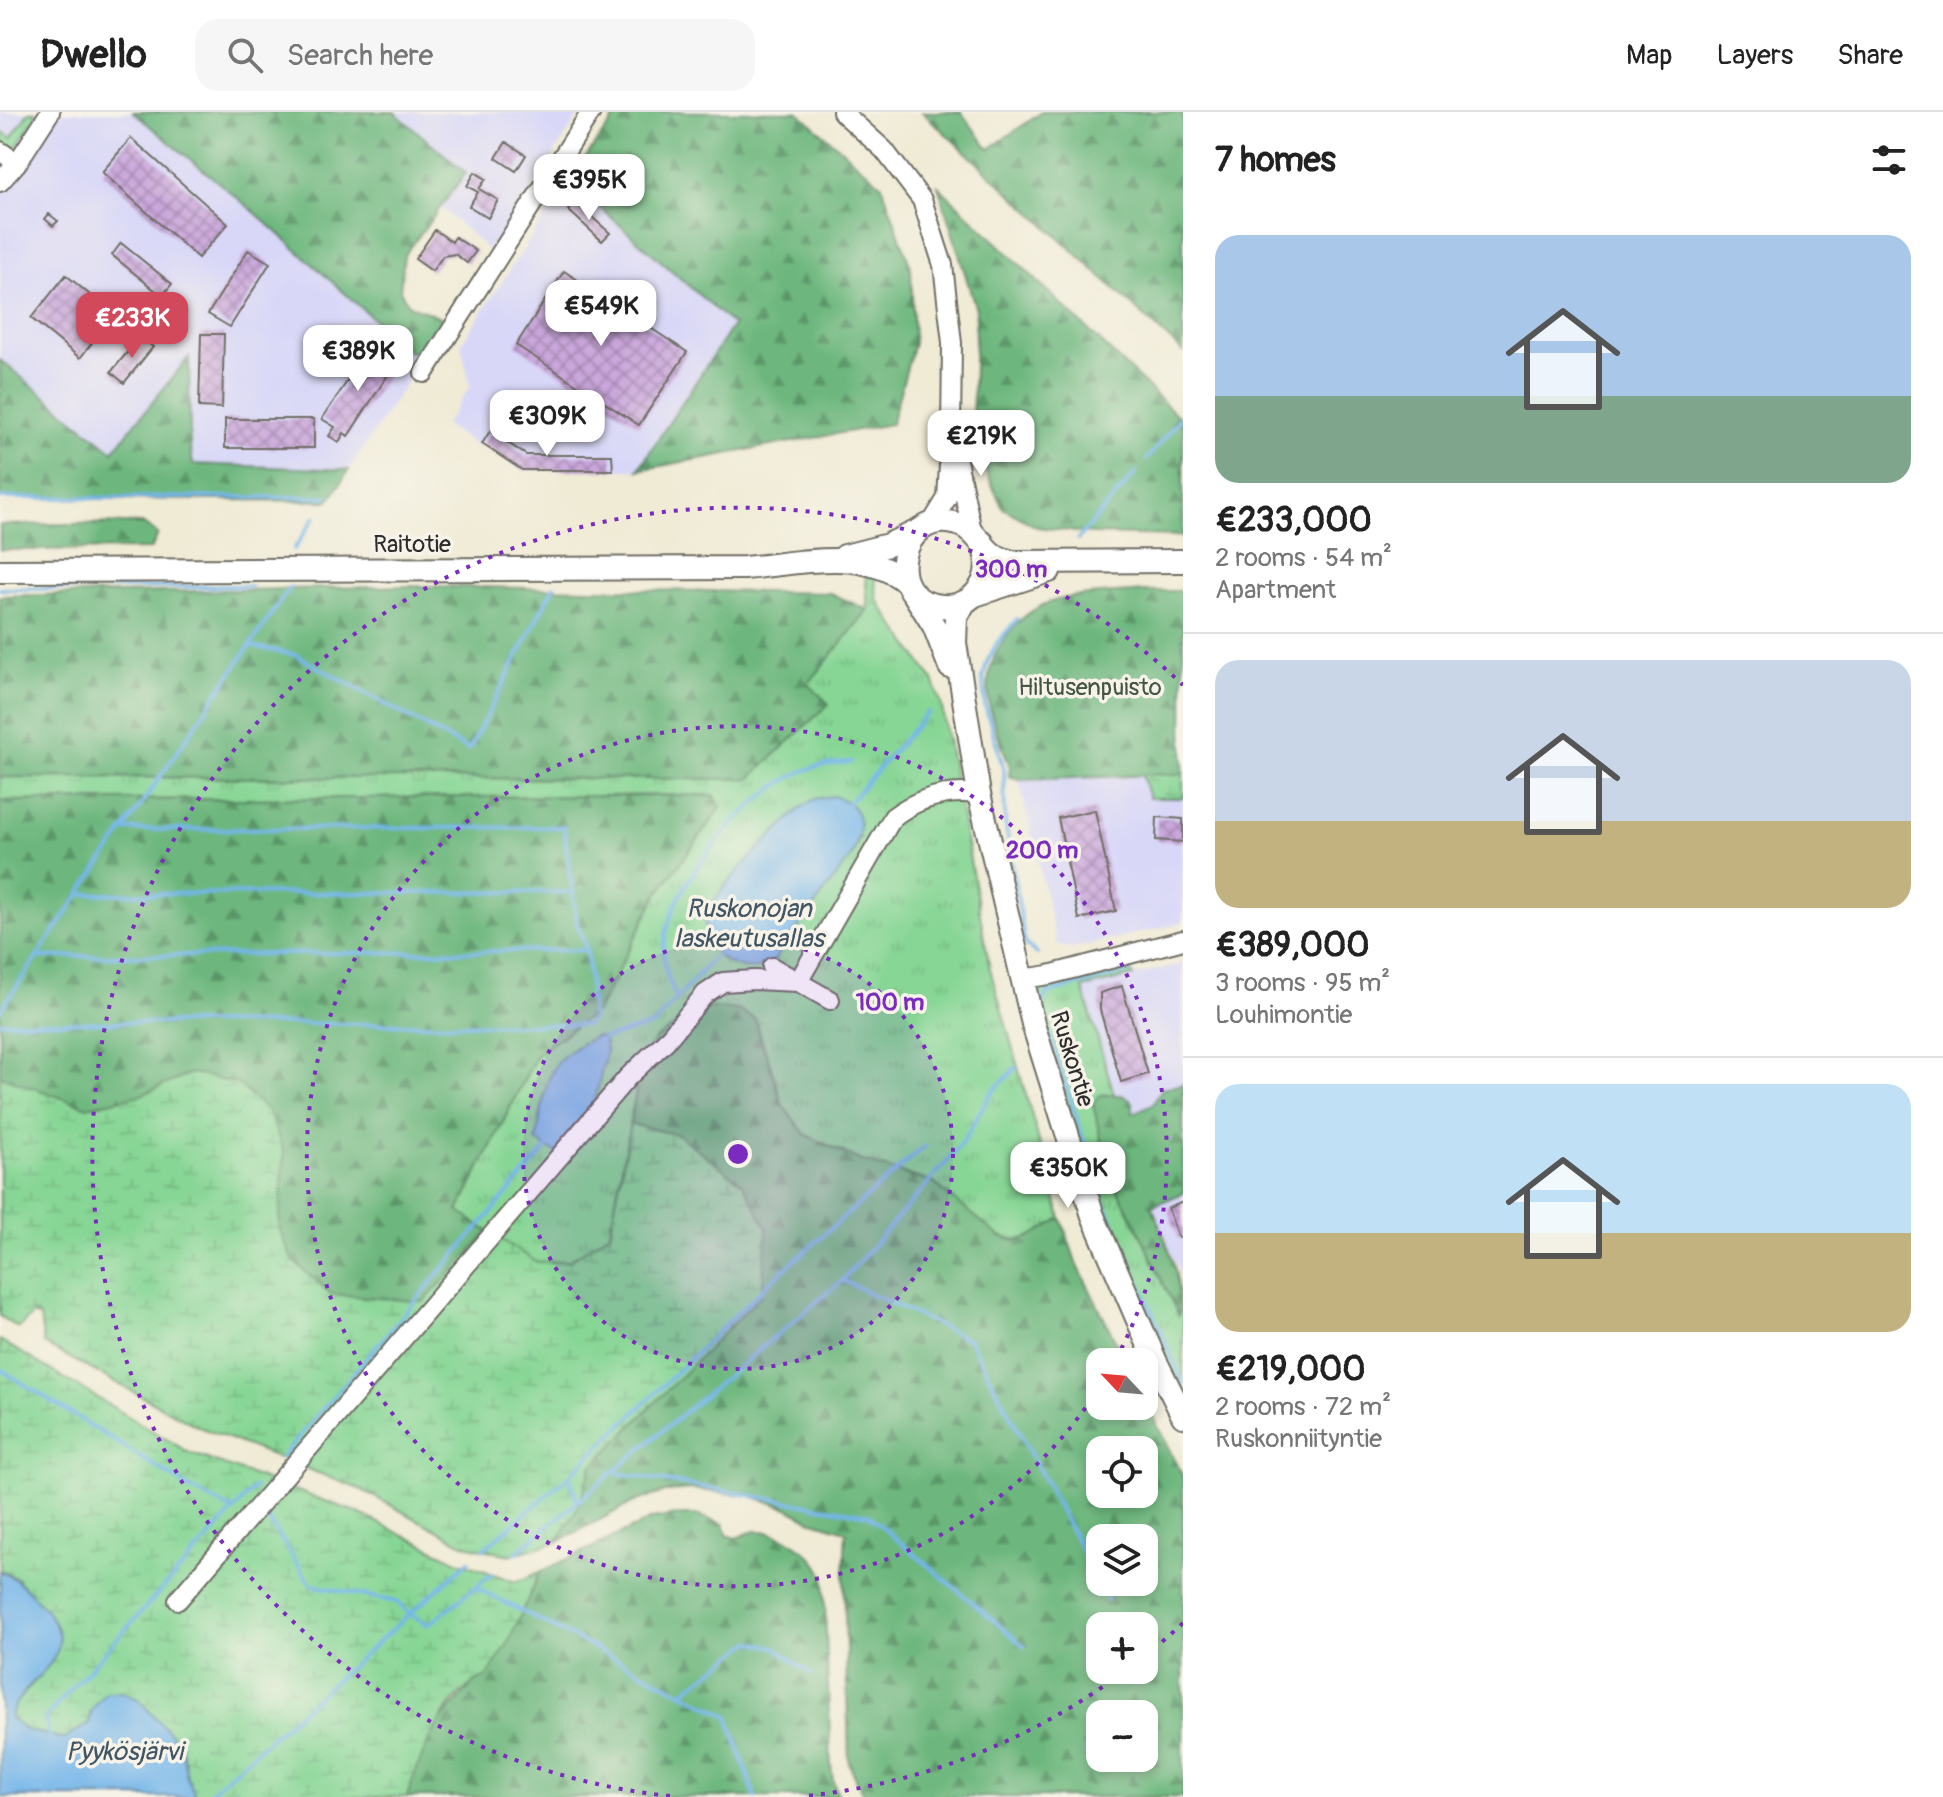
<!DOCTYPE html>
<html lang="en">
<head>
<meta charset="utf-8">
<style>
  :root { --surface:#fff; --page:#f6f6f6; --text:#222; --muted:#767676; --line:#e0e0e0; --accent:#d1495b }
  body { margin:0; font-family:Pangolin,sans-serif; background:var(--page); color:var(--text); height:100vh; display:flex; flex-direction:column; font-size:30px; white-space:nowrap }
  * { box-sizing:border-box; margin:0 }
  p { font-size:26px; color:var(--muted) }
  .icon { flex:none; width:44px; height:44px; fill:none; stroke:currentColor; stroke-width:2; stroke-linecap:round; stroke-linejoin:round }
  .map { position:relative; flex:1; overflow:hidden }
  .sheet { display:flex; flex-direction:column; background:var(--surface); width:760px }
  .sheet>* { flex:none }
  .needle { width:52px; rotate:296deg }
  .controls { position:absolute; left:1086px; top:1236px; display:grid; gap:16px }
  .controls a { display:grid; place-items:center; width:72px; height:72px; border-radius:16px; background:var(--surface); box-shadow:0 4px 12px #0003; font-size:40px }
  .price { position:absolute; translate:-50% -68px; padding:0 18px; border-radius:16px; background:#fff; color:#222; font-size:26px; line-height:52px; filter:drop-shadow(0 2px 4px #0008) }
  .price::after { content:''; position:absolute; left:50%; top:48px; width:24px; height:18px; margin-left:-12px; background:inherit; clip-path:polygon(0 0,100% 0,50% 100%) }
  .price.active { background:var(--accent); color:#fff }
  ul { padding:0; list-style:none }
  li { display:grid; align-content:center; gap:16px; height:424px; padding:0 32px }
  li+li { border-top:2px solid var(--line) }
  li span { display:grid; place-items:center; height:248px; border-radius:24px; color:#555 }
  li>.icon { margin-inline-start:auto }
  span .icon { width:144px; height:144px; fill:#fffc; stroke-width:1 }
  li b { font-size:34px }
  h2 { display:flex; justify-content:space-between; align-items:center; height:96px; padding:0 32px; font-size:34px }
  header { display:flex; align-items:center; gap:48px; box-sizing:border-box; height:112px; padding:0 40px; background:var(--surface); border-bottom:2px solid var(--line) }
  header strong { font-size:38px }
  nav { display:flex; gap:44px; margin-inline-start:auto; font-size:28px }
  .search { width:560px; height:72px; background:var(--page); display:flex; align-items:center; gap:20px; box-sizing:border-box; padding:0 28px; border-radius:24px; color:var(--muted); font-size:30px }
  main { display:flex; flex:1; min-height:0 }
  .map>svg:first-child { display:block }
  .built { fill:#d8d7f8 }
  .grass { fill:url(#grass-tufts); stroke:#598060; stroke-width:2; fill-rule:evenodd }
  .forest { fill:url(#forest-firs); stroke:#4c7154; stroke-width:2; fill-rule:evenodd }
  .wetland { fill:url(#wetland-marsh); stroke:#598060; stroke-width:2 }
  .water { fill:#75b6ea; stroke:#50708a; stroke-width:2 }
  .lines { fill:none; stroke-linecap:round; stroke-linejoin:round }
  .stream { stroke:#75b6ea; stroke-width:4 }
  .building { fill:url(#building-cross-hatch) }
  .minor-casing { stroke:#706e66; stroke-width:22 }
  .major-casing { stroke:#706e66; stroke-width:26 }
  .minor { stroke:#fff; stroke-width:18 }
  .major { stroke:#fff; stroke-width:22 }
  .ring { fill:none; stroke:#7b2cbf; stroke-width:4; stroke-dasharray:4 8 }
  .labels { text-anchor:middle; dominant-baseline:central; stroke-width:7; stroke-linejoin:round; paint-order:stroke }
  .street-label { font-size:24px; fill:#2b2b2b; stroke:#f7f3e8 }
  .park-label { font-size:24px; fill:#425646; stroke:#f7f3e8 }
  .water-label { font-size:26px; font-style:italic; fill:#415564; stroke:#f7f3e8 }
  .centre { fill:#7b2cbf; stroke:#f7f3e8; stroke-width:4 }
  .ring-label { font-size:24px; text-anchor:middle; font-weight:bold; fill:#7b2cbf; stroke:#f7f3e8; stroke-width:7; stroke-linejoin:round; paint-order:stroke }
</style>
</head>
<body>
<header>
<strong>Dwello</strong>
<div class="search"><svg class="icon" aria-label="search" viewBox="0 0 24 24"><circle cx="10" cy="10" r="6"/><path d="M15 15l6 6"/></svg>Search here</div>
<nav><a>Map</a><a>Layers</a><a>Share</a></nav>
</header>
<main>
<div class="map">
<svg width="1183" height="1685" viewBox="0 0 1183 1685">
  <defs>
    <pattern id="grass-tufts" width="24" height="20" patternUnits="userSpaceOnUse" patternTransform="scale(2)"><rect width="24" height="20" fill="#87d695"/><path d="M3 7l-1-3M5 7V3M7 7l1-3M15 17l-1-3M17 17v-4M19 17l1-3" fill="none" stroke="#75b881"/></pattern>
    <pattern id="forest-firs" width="22" height="20" patternUnits="userSpaceOnUse" patternTransform="scale(2)"><rect width="22" height="20" fill="#6db77e"/><path d="M5 1l3.5 6h-7zM16 11l3.5 6h-7z" fill="#5a9567"/></pattern>
    <pattern id="wetland-marsh" width="20" height="14" patternUnits="userSpaceOnUse" patternTransform="scale(2)"><rect width="20" height="14" fill="#87d695"/><path d="M1 5h8M5 5V1M11 12h8M15 12V8" fill="none" stroke="#75b881"/></pattern>
    <pattern id="building-cross-hatch" width="8" height="8" patternUnits="userSpaceOnUse" patternTransform="scale(2)"><rect width="8" height="8" fill="#cba7dc"/><path d="M0 0l8 8M0 8l8-8" fill="none" stroke="#a588b3"/></pattern>
  </defs>
  <rect width="100%" height="100%" fill="#f7f3e8"/>
  <filter id="ink" filterUnits="userSpaceOnUse"><feTurbulence type="fractalNoise" baseFrequency=".0125" numOctaves="2"/><feDisplacementMap in="SourceGraphic" scale="16" xChannelSelector="R" yChannelSelector="G"/><feConvolveMatrix kernelMatrix="1 2 1 2 8 2 1 2 1" color-interpolation-filters="sRGB"/></filter>
  <filter id="wash" filterUnits="userSpaceOnUse"><feTurbulence type="fractalNoise" baseFrequency=".006" numOctaves="4" result="noise"/><feDisplacementMap in="SourceGraphic" scale="32" xChannelSelector="R" yChannelSelector="G"/><feGaussianBlur stdDeviation="1.8" result="paint"/><feColorMatrix in="noise" values="0 0 0 0 0 0 0 0 0 0 0 0 0 0 0 0 0 1.4 0 .05"/><feComposite in="paint" operator="in"/></filter>
  <g filter="url(#wash)">
    <rect width="100%" height="100%" fill="#f0ebd5"/>
    <path class="built" d="M0,0H133L258,103L410,239H427L349,358L193,352L190,336L189,247L113,339L0,248Z
      M394,0H581L491,140L439,94L465,60Z
      M569,68L733,213L638,358H522L482,332L479,336L445,313L470,274L461,232Z
      M1142,663L1149,686H1183V811L1073,836L1057,834L1019,668Z
      M1183,852V972L1162,977L1153,992L1133,1001L1122,983L1114,982L1083,876Z
      M1183,1081V1169L1152,1094Z"/>
    <path class="grass" d="M29,0H35L36,4L15,37H8L2,33L4,29L0,26V18L11,26Z
      M865,457L874,458L877,486L882,495L933,568L941,591L990,857L1061,1106C1039,1120 1026,1134 1000,1124L859,1048L806,1023L783,994L755,907L642,946L610,1121L569,1149L537,1151L458,1100L537,942L597,899L658,781L721,696L714,683L0,689V665L749,667L828,592L808,572L868,498ZM802,695L860,725L852,743L811,795L737,760ZM581,932L536,1029L547,979L556,953Z
      M1129,853L1133,864L1083,876L1114,982L1100,983L1108,1061L1135,1110L1179,1202L1183,1191V1284L1165,1247L1098,1092L1036,888L1039,880L1050,872Z"/>
    <path class="forest" d="M133,0H394L466,61L404,144L400,179L409,193L447,208L427,239L410,240L258,103Z
      M619,0H798L882,73L911,156L914,231L891,312L638,358L733,213L569,68Z
      M922,0H961L989,37L1042,0H1183V240Z
      M938,74L1183,309V424L1093,422L1037,415L1003,396L987,363L972,311L976,197Z
      M189,245L190,336L193,352L349,358L329,389L0,386V248L113,339Z
      M142,411L158,422L151,437L0,438V413Z
      M411,474L830,481L868,498L808,572L829,592L749,667L0,665V484Z
      M1145,479H1183V662L1019,668L1009,664L1010,655C1003,634 992,613 989,590C983,551 1006,512 1041,494C1067,481 1116,482 1145,479Z
      M714,683L721,695L658,781L597,899L537,942L458,1099L489,1120L424,1190L330,1182L292,1148L279,1115L284,1040L192,961L141,983L87,995L0,964V689Z
      M707,895L738,898L755,907L783,994L806,1023L859,1048L934,1071L999,1124L1015,1129L1030,1125L1061,1106L1076,1150L1126,1250H1100V1294H1144V1287L1183,1365V1685H865L849,1652L844,1463L846,1419L810,1408L788,1396L751,1384L691,1377L669,1379L636,1389L557,1430L577,1397L592,1354L762,1182V1164L678,1023L630,1012L642,946L656,926ZM1100,1338H1144V1382H1100ZM1100,1426H1144V1470H1100ZM1100,1514H1144V1558H1100ZM1100,1602H1144V1646H1100Z
      M1183,972V1081L1152,1094C1166,1128 1183,1166 1178,1203L1135,1110L1108,1061L1093,992L1100,983H1122L1133,990V1001L1153,992L1162,977Z
      M677,1403H696L724,1412L727,1423L735,1426C742,1424 752,1418 760,1419C785,1421 817,1442 824,1466L831,1652L833,1669L839,1685H407L419,1647L439,1610L507,1533L540,1460L652,1407Z"/>
    <path class="wetland" d="M1183,662V686H1149L1142,663Z
      M192,961L238,972L268,999L284,1040L279,1115L292,1148L331,1182L424,1190L489,1120L537,1150L569,1149L610,1121L630,1012L678,1023L743,1072L767,1116L762,1182L592,1354L577,1397L557,1430L510,1443L465,1433L362,1378L199,1315L44,1232L40,1205L33,1202L18,1216L0,1204V964L87,995L141,983Z
      M0,1228L190,1341L356,1400L457,1449L516,1470L540,1460L507,1533L487,1565C446,1577 419,1647 407,1685H196L187,1665L181,1633L91,1599L89,1611L65,1627L25,1618L9,1605L12,1595L53,1548L18,1467L0,1458Z"/>
    <path class="water" d="M833,684C866,693 863,718 852,743L773,850C760,858 745,858 731,852C720,848 716,841 711,830C708,823 704,815 705,807C710,781 781,715 802,695L815,687Z
      M596,924L604,926L606,939L593,998L558,1042L536,1029C541,1006 543,975 555,954C563,941 583,931 596,924Z
      M0,1459C20,1468 28,1478 43,1495C90,1549 20,1562 10,1606L26,1618L65,1627L89,1611L91,1599L106,1580H122L138,1587L181,1633L187,1665L196,1685H0Z"/>
    <g class="lines">
      <path class="stream" d="M1147,347L1183,303
        M0,386L328,385
        M1078,427L1136,361
        M294,437L315,405
        M0,477L251,474
        M1017,507L997,531L987,550L983,567L985,593L1004,658L1005,709L1025,832L1037,842
        M250,534L296,543L469,638L554,474
        M845,695L928,600
        M80,782L573,780
        M37,845L587,838
        M1048,879L1041,894L1103,1088L1183,1270
        M1049,881L1130,859
        M677,887C669,870 662,852 664,834C669,773 744,688 797,662C814,653 832,652 851,650
        M0,899L290,475
        M0,910L587,913L592,905L587,838L577,812L564,715L124,718
        M602,927L653,913L719,840
        M844,1169L970,1228L1108,1488
        M0,1257L191,1377L233,1398
        M281,1346L550,1032
        M611,1360L868,1403L1024,1534
        M569,1364L577,1388
        M262,1398L311,1473L397,1490L409,1501L428,1513L492,1462
        M484,1437L569,1364L770,1170L925,1034
        M516,1441L843,1168L946,1051L964,1028L991,981L1016,956
        M476,1476L728,1604L755,1685
        M683,1580L751,1530L775,1535L811,1562
        M50,1625L45,1606L255,1375
        M205,1685L469,1449"/>
    </g>
    <g id="blocks">
      <path class="building" d="M131,26L228,112L198,146L102,60Z
        M506,30L526,43L516,59L496,46Z
        M475,60L486,67L479,77L498,88L488,106L469,94L478,80L467,74Z
        M575,90L610,121L602,129L568,98Z
        M49,102L58,109L53,114L45,107Z
        M435,118L452,130L455,125L476,139L467,151L455,142L443,144L432,159L415,147Z
        M121,131L172,172L162,184L112,143Z
        M248,138L270,151L230,215L208,202Z
        M564,159L687,240L639,313L516,233Z
        M66,163L114,203L80,246L31,206Z
        M201,222H224L222,296L199,295Z
        M140,225L153,235L124,271L111,260Z
        M370,235L395,252L348,324L344,321L339,330L329,324L335,315L322,307Z
        M225,307H314V336H225Z
        M490,319L526,343H612L613,358H522L482,332Z
        M1095,698L1116,799L1079,807L1058,706Z
        M1157,705L1183,707V730L1156,728Z
        M1122,874L1148,962L1121,970L1100,898V881Z
        M1183,1090V1125L1178,1126L1168,1096Z"/>
    </g>
  </g>
  <g filter="url(#ink)">
    <use href="#blocks" fill-opacity="0" stroke="#706e66" stroke-width="2"/>
    <g class="lines">
      <g class="minor-casing">
        <path id="minor" d="M842,0L884,38L922,88L943,153L952,231L951,321L947,386L931,412
          M0,39L17,51
          M0,70L17,51L50,0
          M424,261L591,0
          M957,348L972,419
          M772,855L830,888
          M1023,867L1049,863L1183,828
          M178,1488L628,965L666,929L705,882L723,870L754,868L798,870L893,705C918,686 948,678 979,682"/>
      </g>
      <g class="major-casing">
        <path id="major" d="M982,430C989,448 990,467 975,482C967,491 954,495 942,494C880,490 899,394 958,412C973,417 979,430 990,440C997,446 1005,448 1013,450L1183,449
          M845,444L888,433L918,419
          M0,459L744,456C796,452 862,434 906,470
          M914,482L934,514L950,555
          M975,483L1049,459
          M964,491L956,506L955,531L979,682L1033,912L1093,1104L1156,1250L1183,1304"/>
      </g>
      <use href="#minor" class="minor"/>
      <use href="#major" class="major"/>
    </g>
  </g>
  <circle cx="738" cy="1042" r="215" fill="#7b2cbf" fill-opacity=".12"/>
  <g class="ring">
    <circle cx="738" cy="1042" r="215"/>
    <path d="M1099 1276A430 430 0 1 1 1116 1247"/>
    <path d="M1183 1511A646 646 0 0 1 1145 1544M1122 1561A646 646 0 0 1 806 1684M670 1684A646 646 0 1 1 1183 573"/>
  </g>
  <g class="labels">
    <g class="street-label">
      <text x="412" y="432">Raitotie</text>
      <text transform="translate(1072 947) rotate(73)">Ruskontie</text>
    </g>
    <g class="park-label">
      <text x="1090" y="575">Hiltusenpuisto</text>
    </g>
    <g class="water-label">
      <text x="749" y="797">Ruskonojan<tspan x="749" dy="30">laskeutusallas</tspan></text>
      <text x="124" y="1640">Pyykösjärvi</text>
    </g>
  </g>
  <circle cx="738" cy="1042" r="12" class="centre"/>
  <g class="ring-label">
    <text x="1011" y="465">300 m</text>
    <text x="1042" y="746">200 m</text>
    <text x="890" y="898">100 m</text>
  </g>
</svg>
<div class="controls">
<a><svg class="needle" viewBox="-14 -14 28 28"><path d="M0-13l5 13h-10z" fill="#e53935"/><path d="M0 13l5-13h-10z" fill="#767676"/></svg></a>
<a><svg class="icon" aria-label="locate" viewBox="0 0 24 24"><circle cx="12" cy="12" r="6"/><path d="M12 2v4M12 18v4M2 12h4M18 12h4"/></svg></a>
<a><svg class="icon" aria-label="layers" viewBox="0 0 24 24"><path d="M12 4l9 5-9 5-9-5zM3 14l9 5 9-5"/></svg></a>
<a>+</a>
<a>−</a>
</div>
<b class="price" style="left:589px;top:110px">€395K</b>
<b class="price" style="left:601px;top:236px">€549K</b>
<b class="price active" style="left:132px;top:248px">€233K</b>
<b class="price" style="left:358px;top:281px">€389K</b>
<b class="price" style="left:547px;top:346px">€309K</b>
<b class="price" style="left:981px;top:366px">€219K</b>
<b class="price" style="left:1068px;top:1098px">€350K</b>
</div>
<section class="sheet">
<h2>7 homes<svg class="icon" aria-label="filters" viewBox="0 0 24 24"><path d="M4 7h16M4 17h16"/><circle cx="9" cy="7" r="2"/><circle cx="15" cy="17" r="2"/></svg></h2>
<ul>
<li><span style="background:linear-gradient(#a9c7e8 65%,#7fa58c 0)"><svg class="icon" aria-label="home" viewBox="0 0 24 24"><path d="M3 11l9-7 9 7M6 9v11h12V9"/></svg></span><div><b>€233,000</b><p>2 rooms · 54 m²</p><p>Apartment</p></div></li>
<li><span style="background:linear-gradient(#c9d6e8 65%,#c2b280 0)"><svg class="icon" aria-label="home" viewBox="0 0 24 24"><path d="M3 11l9-7 9 7M6 9v11h12V9"/></svg></span><div><b>€389,000</b><p>3 rooms · 95 m²</p><p>Louhimontie</p></div></li>
<li><span style="background:linear-gradient(#bfe0f5 60%,#c2b280 0)"><svg class="icon" aria-label="home" viewBox="0 0 24 24"><path d="M3 11l9-7 9 7M6 9v11h12V9"/></svg></span><div><b>€219,000</b><p>2 rooms · 72 m²</p><p>Ruskonniityntie</p></div></li>
</ul>
</section>
</main>
</body>
</html>
